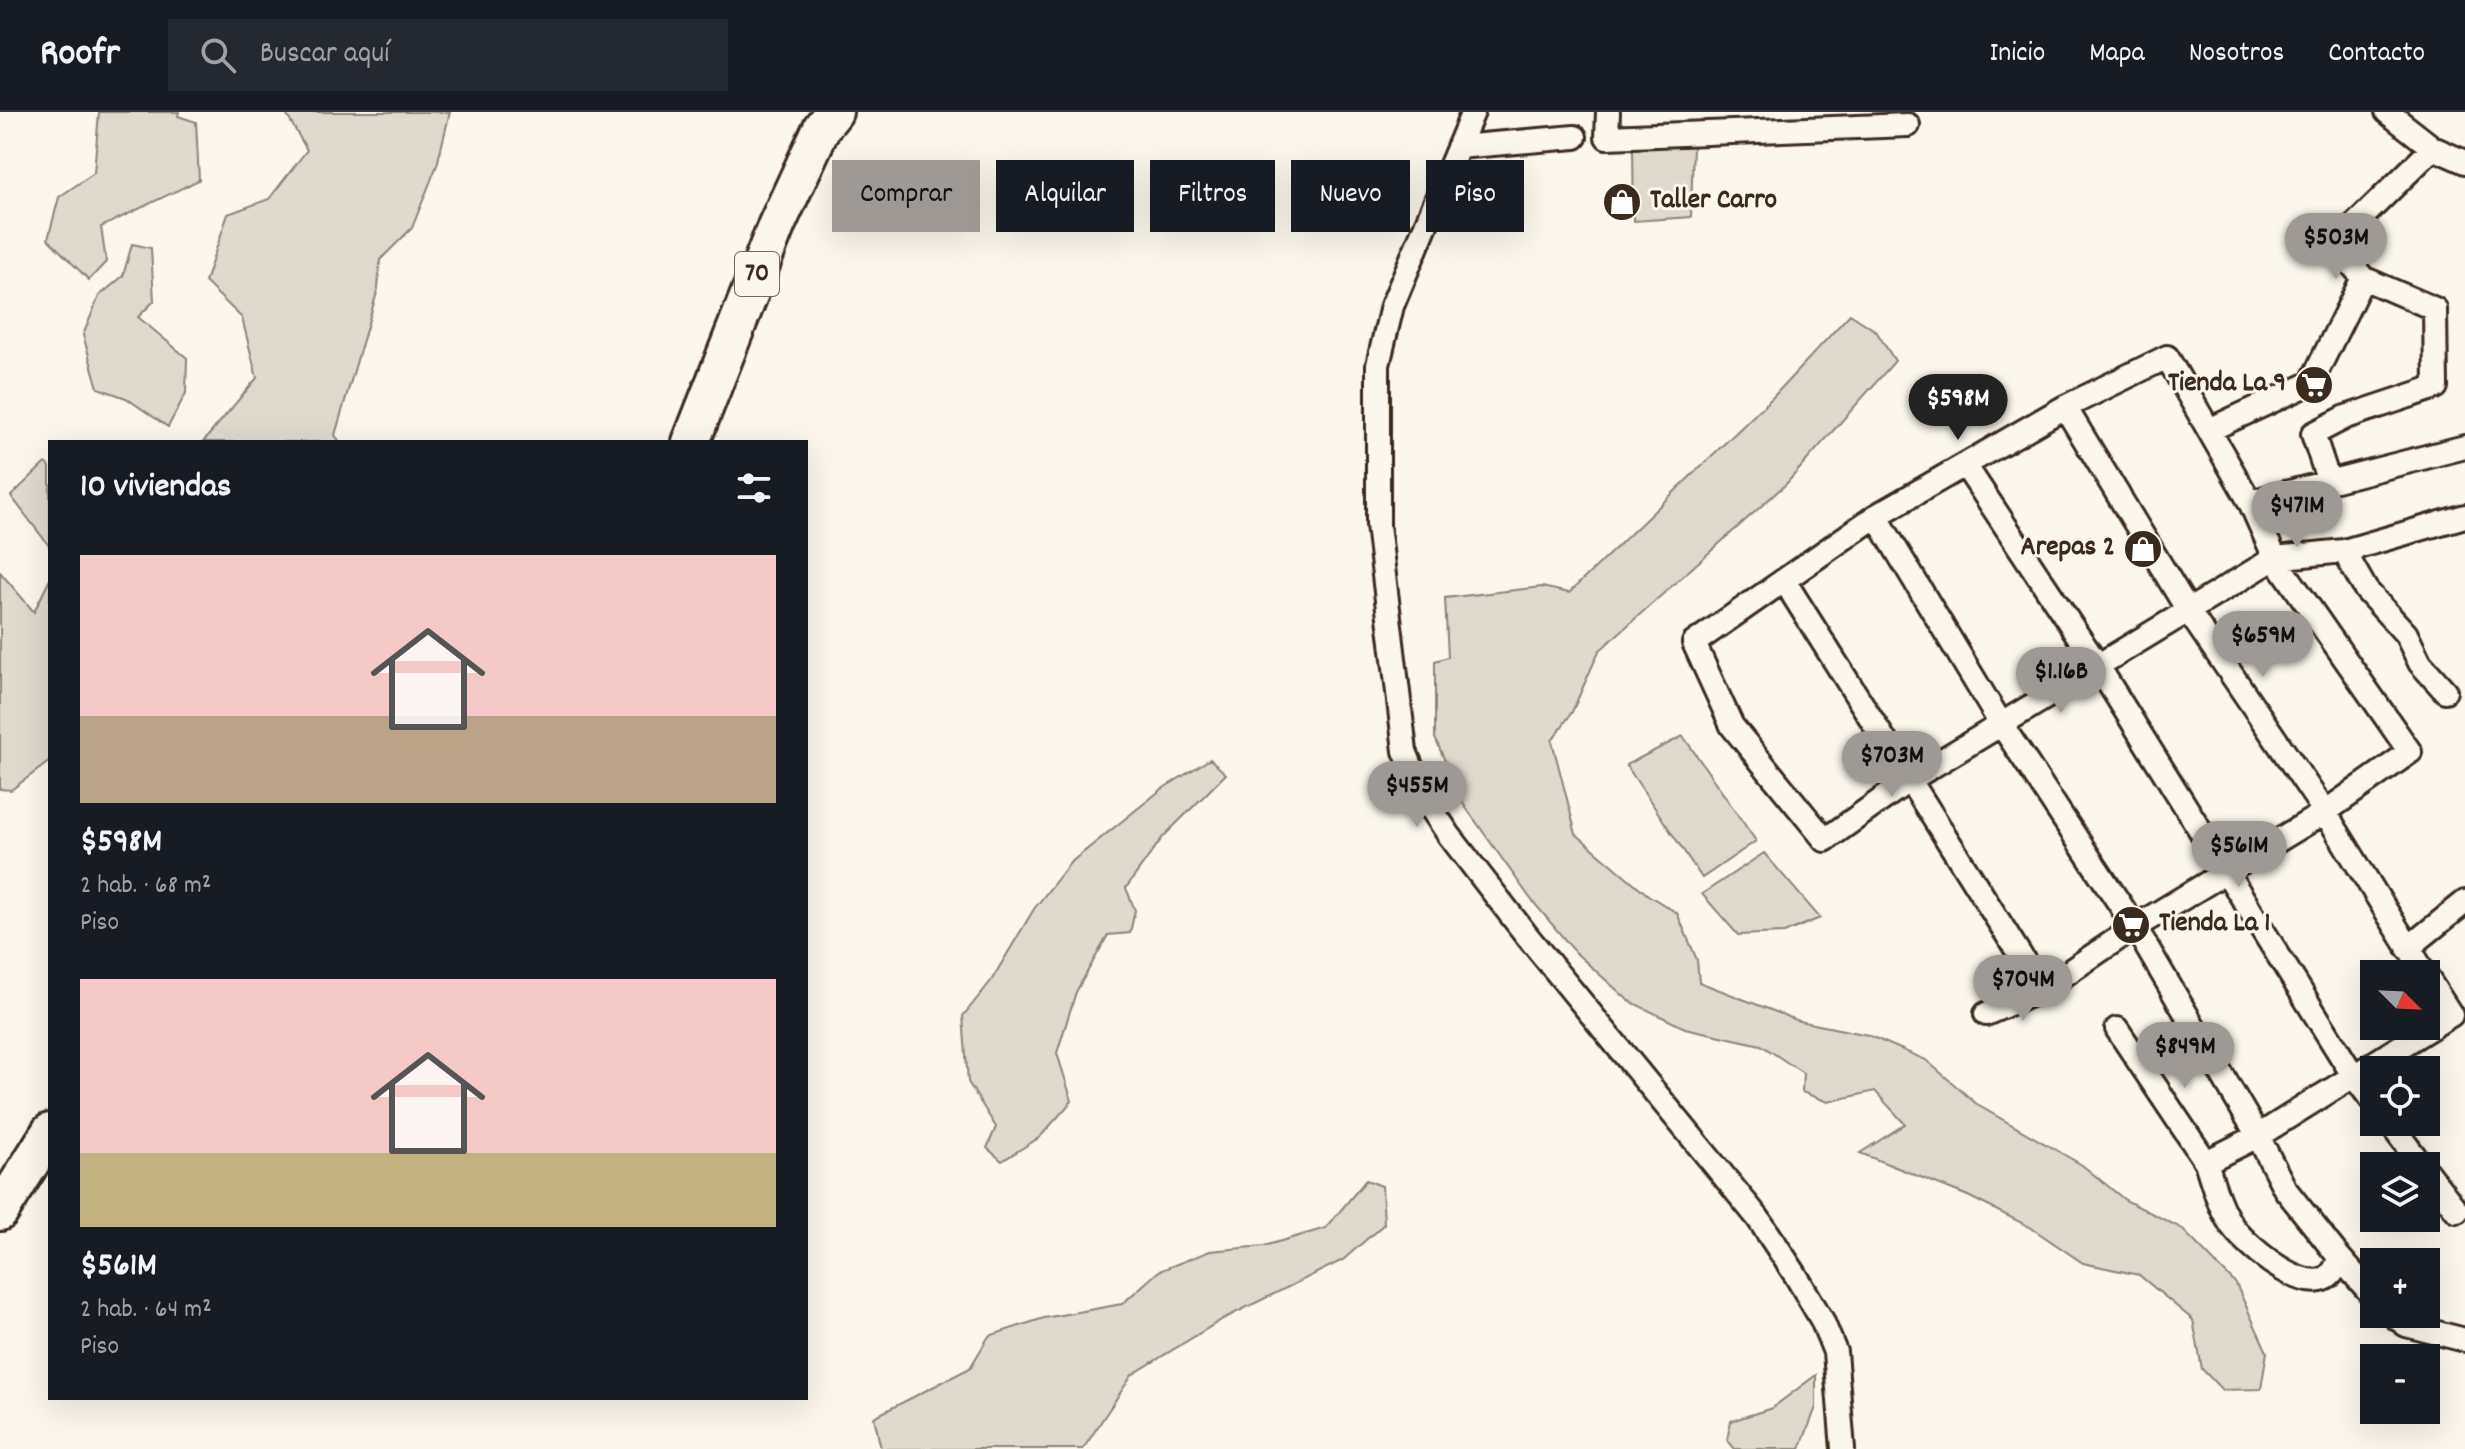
<!DOCTYPE html>
<html lang="es">
<head>
<meta charset="utf-8">
<style>
  :root { --surface:#171b24; --page:#242831; --text:#f1f3f6; --muted:#9ea1a6; --line:#363941; --accent:#9f9995 }
  body { margin:0; font-family:Dekko,sans-serif; background:var(--page); color:var(--text); height:100vh; display:flex; flex-direction:column; font-size:30px; white-space:nowrap }
  * { box-sizing:border-box; margin:0 }
  p { font-size:26px; color:var(--muted) }
  .icon { flex:none; width:44px; height:44px; fill:none; stroke:currentColor; stroke-width:2; stroke-linecap:round; stroke-linejoin:round }
  .map { position:relative; flex:1; overflow:hidden }
  .drawer { position:absolute; left:48px; top:328px; width:760px; height:960px; display:flex; flex-direction:column; background:var(--surface); border-radius:0px; box-shadow:0 8px 32px #0002 }
  .drawer>* { flex:none }
  .top-card { position:absolute; left:832px; top:48px; width:760px; height:72px; display:flex; gap:16px }
  .needle { width:52px; rotate:114deg }
  .tools { position:absolute; left:2360px; top:848px; display:grid; gap:16px }
  .tools a { display:grid; place-items:center; width:80px; height:80px; border-radius:0px; background:var(--surface); box-shadow:0 8px 32px #0002; font-size:40px }
  .price { position:absolute; translate:-50% -68px; padding:0 18px; border-radius:28px; background:var(--accent); color:#111; font-size:26px; line-height:52px; filter:drop-shadow(0 2px 4px #0008) }
  .price::after { content:''; position:absolute; left:50%; top:48px; width:24px; height:18px; margin-left:-12px; background:inherit; clip-path:polygon(0 0,100% 0,50% 100%) }
  .price.on { background:#222; color:#fff }
  ul { padding:0; list-style:none }
  li { display:grid; align-content:center; gap:16px; height:424px; padding:0 32px }
  li span { display:grid; place-items:center; height:248px; border-radius:0px; color:#555 }
  li>.icon { margin-inline-start:auto }
  span .icon { width:144px; height:144px; fill:#fffc; stroke-width:1 }
  li b { font-size:34px }
  h2 { display:flex; justify-content:space-between; align-items:center; height:96px; padding:0 32px; font-size:34px }
  .pill { padding:0 28px; border-radius:0px; background:var(--surface); box-shadow:0 8px 32px #0002; font-size:28px; line-height:72px }
  .pill.on { background:var(--accent); color:#111 }
  header { display:flex; align-items:center; gap:48px; box-sizing:border-box; height:112px; padding:0 40px; background:var(--surface); border-bottom:2px solid var(--line) }
  header strong { font-size:38px }
  nav { display:flex; gap:44px; margin-inline-start:auto; font-size:28px }
  .search { width:560px; height:72px; background:var(--page); display:flex; align-items:center; gap:20px; box-sizing:border-box; padding:0 28px; border-radius:0px; color:var(--muted); font-size:30px }
  .map>svg:first-child { display:block }
  .green { fill:#dfd9ce; stroke:#8d8276; stroke-width:2 }
  .lines { fill:none; stroke-linecap:round; stroke-linejoin:round }
  .street-casing { stroke:#3b2a1e; stroke-width:28 }
  .primary-casing { stroke:#3b2a1e; stroke-width:42 }
  .street { stroke:#fbf7ec; stroke-width:22 }
  .primary { stroke:#fbf7ec; stroke-width:36 }
  .labels { text-anchor:middle; dominant-baseline:central; stroke-width:6; stroke-linejoin:round; paint-order:stroke }
  .shield { fill:#fbf7ec; stroke:#75685c; stroke-width:2 }
  .shield-label { font-size:26px; font-weight:bold; fill:#3b2a1e }
  .poi-label { font-size:28px; font-weight:bold; fill:#3b2a1e; stroke:#fbf7ec; text-anchor:start }
</style>
</head>
<body>
<header>
<strong>Roofr</strong>
<div class="search"><svg class="icon" aria-label="search" viewBox="0 0 24 24"><circle cx="10" cy="10" r="6"/><path d="M15 15l6 6"/></svg>Buscar aquí</div>
<nav><a>Inicio</a><a>Mapa</a><a>Nosotros</a><a>Contacto</a></nav>
</header>
<div class="map">
<svg width="2465" height="1337" viewBox="0 0 2465 1337">
  <rect width="100%" height="100%" fill="#fbf7ec"/>
  <filter id="ink" filterUnits="userSpaceOnUse"><feTurbulence type="fractalNoise" baseFrequency=".0125" numOctaves="2"/><feDisplacementMap in="SourceGraphic" scale="16" xChannelSelector="R" yChannelSelector="G"/><feConvolveMatrix kernelMatrix="1 2 1 2 8 2 1 2 1" color-interpolation-filters="sRGB"/></filter>
  <g filter="url(#ink)">
    <path class="green" d="M99,0H179L178,4L196,10L199,68L101,115L106,150L89,168L48,127L59,85L94,61Z
      M285,0H450L437,53L412,116L380,148L378,177L335,323L340,330H203L257,266L242,206L205,170L228,102L269,87L307,38Z
      M1693,33L1691,105L1634,109L1633,36Z
      M132,132L151,136L154,189L138,205L187,246L186,281L168,315L126,286L98,276L83,223L99,184L123,164Z
      M1850,202L1876,219L1895,249L1786,372L1599,539L1572,600L1552,629L1576,722L1648,783L1677,801L1697,848L1699,870L1799,909L1868,923L1926,948L1979,994L2082,1053L2125,1088L2181,1116L2236,1172L2267,1240L2261,1277L2222,1278L2202,1257L2193,1208L2139,1163L2083,1151L2030,1115L1968,1084L1860,1041L1905,1012L1875,979L1828,990L1802,980L1803,961L1761,933L1685,916L1629,889L1576,841L1530,786L1464,693L1435,626V549L1448,545L1445,486L1542,475L1569,481L1773,285Z
      M45,351L50,355V435L11,384Z
      M0,460L34,500L50,467V649L11,678L0,677Z
      M1683,624L1756,729L1702,766L1626,653Z
      M1210,647L1226,662L1163,725L1126,776L1135,798L1130,821L1108,823L1076,880L1057,941L1072,989L1040,1025L1002,1049L987,1036L996,1015L968,970L963,904L991,869L1034,797L1070,751L1162,677Z
      M1764,741L1820,806L1784,821L1738,823L1702,782Z
      M1366,1068L1382,1074L1384,1112L1343,1148L1223,1207L1132,1263L1083,1337H881L874,1305L970,1256L989,1224L1044,1206L1122,1192L1159,1159L1210,1139L1264,1134L1326,1116Z
      M1816,1263V1295L1800,1337H1735L1727,1328L1731,1309L1772,1296Z"/>
    <g class="lines">
      <g class="street-casing">
        <path id="street" d="M1473,0L1392,194L1378,253V413L1405,639L1423,684L1449,723L1528,825L1758,1106L1795,1162L1822,1208L1835,1240L1843,1337
          M1608,0L1607,25L1908,13
          M2387,0L2433,36L2465,50
          M1458,35L1575,25
          M2065,295L2189,500L2325,700L2425,862
          M2209,318L2311,271L2363,166L2335,132L2433,36
          M1965,353L2096,551L2353,963L2374,991
          M2329,370L2313,322L2346,305L2436,275L2435,197L2363,166
          M2250,390L2465,335
          M1876,404L2001,612L2135,815L2258,1024L2285,1077L2339,1145C2327,1204 2249,1137 2232,1114C2219,1095 2213,1072 2206,1050
          M2344,439L2366,478L2406,522L2420,551L2445,579
          M1785,470L2042,878
          M2408,836L2465,790
          M1986,902L2042,878L2135,815L2325,700L2410,640L2275,446L2250,390L2167,245L2065,295L1876,404L1694,531L1732,614L1825,728L1908,669L2275,446L2344,439L2465,404
          M2117,917L2206,1050L2258,1024L2451,903L2426,864
          M2389,1010L2422,1054
          M2426,1059L2457,1099
          M2339,1145L2374,1185
          M2391,1202L2406,1213L2465,1228"/>
      </g>
      <g class="primary-casing">
        <path id="primary" d="M691,330L777,112L822,15L834,0
          M0,1100L50,1020"/>
      </g>
      <use href="#street" class="street"/>
      <use href="#primary" class="primary"/>
    </g>
  </g>
  <defs>
    <g id="shop-disc" transform="scale(2)"><circle r="9.5" fill="#3b2a1e" stroke="#fbf7ec"/><path d="M-5-2.5h2.3a2.7 3.5 0 0 1 5.4 0H5L5.5 6h-11ZM-1.5-2.5h3a1.5 2.3 0 0 0-3 0Z" fill="#fff"/></g>
    <g id="supermarket-disc" transform="scale(2)"><circle r="9.5" fill="#3b2a1e" stroke="#fbf7ec"/><path d="M-6-5.5h2.5l.6 2H6L4.5 2H-2.5L-4.4-4H-6ZM-1.5 3.2a1.3 1.3 0 1 0 .1 0ZM3 3.2a1.3 1.3 0 1 0 .1 0Z" fill="#fff"/></g>
  </defs>
  <g fill-rule="evenodd">
    <use href="#shop-disc" x="1622" y="90"/>
    <use href="#supermarket-disc" x="2314" y="273"/>
    <use href="#shop-disc" x="2143" y="437"/>
    <use href="#supermarket-disc" x="2131" y="813"/>
  </g>
  <g class="labels">
    <rect class="shield" x="735" y="140" width="44" height="44" rx="6"/>
    <g class="shield-label">
      <text x="757" y="162">70</text>
    </g>
    <g class="poi-label">
      <text x="1650" y="90">Taller Carro</text>
      <text x="2286" y="273" text-anchor="end">Tienda La 9</text>
      <text x="2115" y="437" text-anchor="end">Arepas 2</text>
      <text x="2159" y="813">Tienda La 1</text>
    </g>
  </g>
</svg>
<div class="tools">
<a><svg class="needle" viewBox="-14 -14 28 28"><path d="M0-13l5 13h-10z" fill="#e53935"/><path d="M0 13l5-13h-10z" fill="#9ea1a6"/></svg></a>
<a><svg class="icon" aria-label="locate" viewBox="0 0 24 24"><circle cx="12" cy="12" r="6"/><path d="M12 2v4M12 18v4M2 12h4M18 12h4"/></svg></a>
<a><svg class="icon" aria-label="layers" viewBox="0 0 24 24"><path d="M12 4l9 5-9 5-9-5zM3 14l9 5 9-5"/></svg></a>
<a>+</a>
<a>−</a>
</div>
<b class="price" style="left:2336px;top:169px">$503M</b>
<b class="price on" style="left:1958px;top:330px">$598M</b>
<b class="price" style="left:2297px;top:437px">$471M</b>
<b class="price" style="left:2263px;top:567px">$659M</b>
<b class="price" style="left:2061px;top:603px">$1.16B</b>
<b class="price" style="left:1892px;top:687px">$703M</b>
<b class="price" style="left:1417px;top:717px">$455M</b>
<b class="price" style="left:2239px;top:777px">$561M</b>
<b class="price" style="left:2023px;top:911px">$704M</b>
<b class="price" style="left:2185px;top:978px">$849M</b>
<div class="top-card">
<a class="pill on">Comprar</a>
<a class="pill">Alquilar</a>
<a class="pill">Filtros</a>
<a class="pill">Nuevo</a>
<a class="pill">Piso</a>
</div>
<section class="drawer">
<h2>10 viviendas<svg class="icon" aria-label="filters" viewBox="0 0 24 24"><path d="M4 7h16M4 17h16"/><circle cx="9" cy="7" r="2"/><circle cx="15" cy="17" r="2"/></svg></h2>
<ul>
<li><span style="background:linear-gradient(#f6c9c9 65%,#b9a48a 0)"><svg class="icon" aria-label="home" viewBox="0 0 24 24"><path d="M3 11l9-7 9 7M6 9v11h12V9"/></svg></span><div><b>$598M</b><p>2 hab. · 68 m²</p><p>Piso</p></div></li>
<li><span style="background:linear-gradient(#f6c9c9 70%,#c2b280 0)"><svg class="icon" aria-label="home" viewBox="0 0 24 24"><path d="M3 11l9-7 9 7M6 9v11h12V9"/></svg></span><div><b>$561M</b><p>2 hab. · 64 m²</p><p>Piso</p></div></li>
</ul>
</section>
</div>
</body>
</html>
